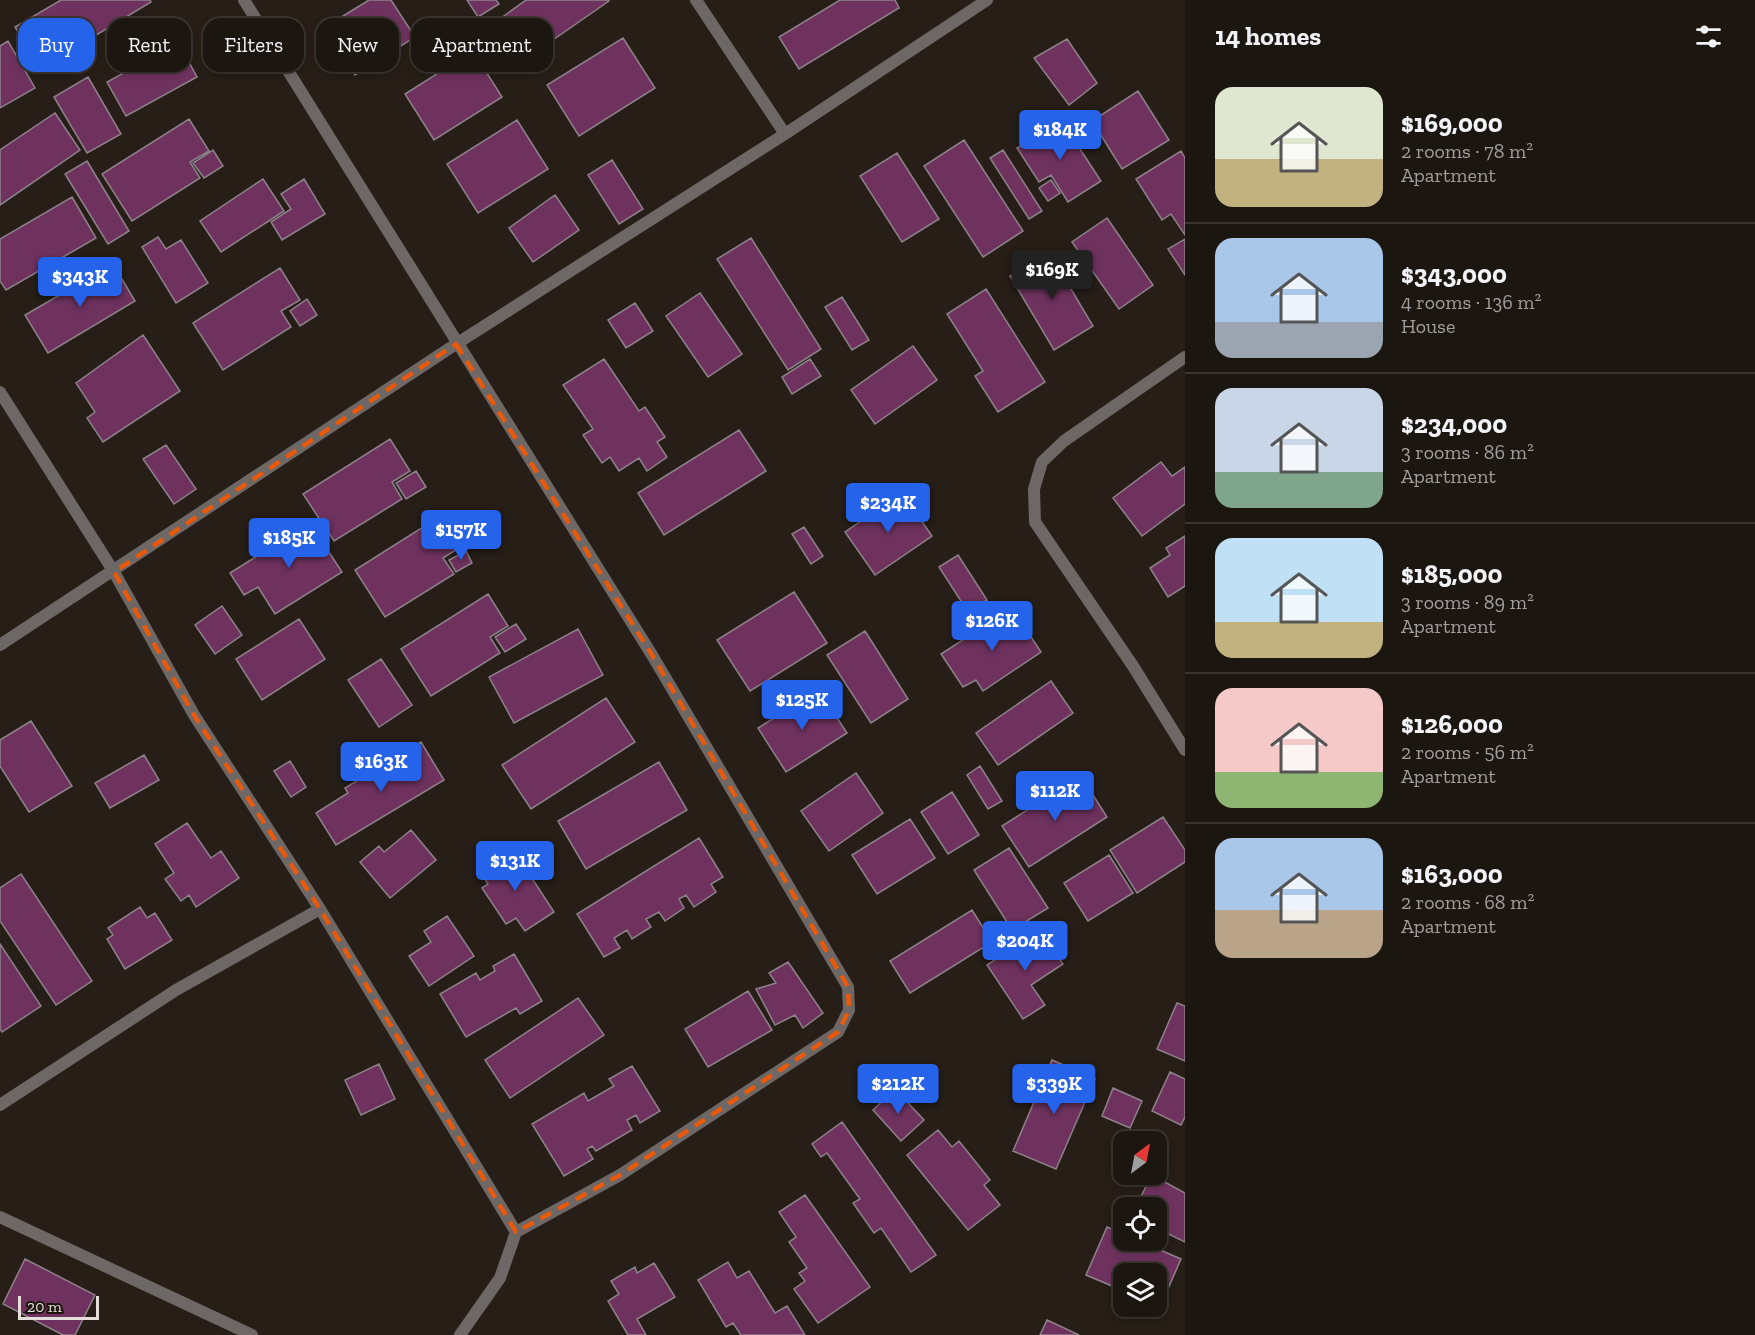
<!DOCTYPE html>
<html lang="en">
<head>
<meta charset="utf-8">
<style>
  :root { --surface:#1c1611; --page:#251f1a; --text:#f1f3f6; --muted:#a09f9f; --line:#3a3531; --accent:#2563eb }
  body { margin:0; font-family:"Zilla Slab",serif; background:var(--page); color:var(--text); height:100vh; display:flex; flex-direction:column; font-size:22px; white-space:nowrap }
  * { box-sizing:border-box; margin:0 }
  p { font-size:20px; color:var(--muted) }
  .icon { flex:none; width:33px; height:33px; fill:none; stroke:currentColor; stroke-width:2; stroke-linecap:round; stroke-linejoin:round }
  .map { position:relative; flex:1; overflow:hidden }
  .side { display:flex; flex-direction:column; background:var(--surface); width:570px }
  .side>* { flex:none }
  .top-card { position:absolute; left:18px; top:18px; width:570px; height:54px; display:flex; gap:12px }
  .needle { width:39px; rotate:32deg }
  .fabs { position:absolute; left:1113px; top:1131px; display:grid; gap:12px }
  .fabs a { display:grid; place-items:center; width:54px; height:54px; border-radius:12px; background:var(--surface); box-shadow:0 3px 9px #0003,0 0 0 2px var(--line); font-size:30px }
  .scale { position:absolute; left:18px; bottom:15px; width:81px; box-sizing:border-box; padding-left:6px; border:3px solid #e5dfdb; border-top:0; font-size:16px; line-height:21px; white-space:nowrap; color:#e5dfdb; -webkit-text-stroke:4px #1c150e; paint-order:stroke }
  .price { position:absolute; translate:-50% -51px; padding:0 14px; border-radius:6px; background:var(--accent); color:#fff; font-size:20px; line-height:39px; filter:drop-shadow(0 2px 3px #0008) }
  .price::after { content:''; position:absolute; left:50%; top:36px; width:18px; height:14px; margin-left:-9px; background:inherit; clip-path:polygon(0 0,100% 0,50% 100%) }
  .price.active { background:#222; color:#fff }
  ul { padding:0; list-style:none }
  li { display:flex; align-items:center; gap:18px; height:150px; padding:0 30px }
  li+li { border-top:2px solid var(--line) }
  li span { display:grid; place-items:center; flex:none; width:168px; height:120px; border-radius:18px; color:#555 }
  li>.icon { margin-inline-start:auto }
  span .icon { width:72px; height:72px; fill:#fffc; stroke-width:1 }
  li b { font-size:26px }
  h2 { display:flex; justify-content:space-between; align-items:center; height:72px; padding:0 30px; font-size:26px }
  .pill { padding:0 21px; border-radius:18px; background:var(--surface); box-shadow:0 3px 9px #0003,0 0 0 2px var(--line); font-size:21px; line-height:54px }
  .pill.active { background:var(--accent); color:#fff }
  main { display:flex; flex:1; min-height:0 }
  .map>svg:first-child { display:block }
  .building { fill:#6f325f; stroke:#8d828a; stroke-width:1.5 }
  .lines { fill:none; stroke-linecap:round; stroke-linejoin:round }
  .street { stroke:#6d6766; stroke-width:12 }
  .marked { fill:none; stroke:#e8590c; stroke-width:4.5; stroke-dasharray:12 8; stroke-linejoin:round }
</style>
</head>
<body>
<main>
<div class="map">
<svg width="1185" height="1335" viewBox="0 0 1185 1335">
  <rect width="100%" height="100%" fill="#261e17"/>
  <path class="building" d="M61,0H150L151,2L40,69L15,27Z
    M369,0H391L415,37L355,75L325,27Z
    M467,0H496L499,4L478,17Z
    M526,0H608L609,1L514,67L486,29Z
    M840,0H895L899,8L799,69L779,37Z
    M171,29L197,77L126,116L107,82L142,63L135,49Z
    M623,38L655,88L579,136L547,85Z
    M1067,39L1097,83L1069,105L1034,58Z
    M8,41L35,88L0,108V46Z
    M473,51L502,97L434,140L405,94Z
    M88,77L121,134L87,153L54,97Z
    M1138,91L1169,140L1122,169L1092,121Z
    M55,113L80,150L0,205V150Z
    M189,119L209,151L190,162L200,178L132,221L102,174Z
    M517,120L548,169L478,213L447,164Z
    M1061,120L1101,181L1068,202L1051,175L1039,182L1017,148Z
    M964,140L1023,231L983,257L924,166Z
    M213,150L223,166L204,178L193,163Z
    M1003,150L1042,211L1029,219L990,158Z
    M1181,151L1185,158V235L1171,214L1162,220L1136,179Z
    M897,153L939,219L902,242L860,176Z
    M612,160L643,209L619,224L588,175Z
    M87,161L129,231L108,244L65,174Z
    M263,179L284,211L221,252L200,221Z
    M304,179L325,214L282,240L271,222L291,209L281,194Z
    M1051,180L1060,193L1048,201L1039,188Z
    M555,195L579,230L533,262L509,228Z
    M72,197L96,238L6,290L0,281V239Z
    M1107,218L1153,285L1119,309L1072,242Z
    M158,237L166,249L181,240L208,283L176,303L142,247Z
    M751,238L821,349L788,370L717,259Z
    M1185,239V275L1168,249Z
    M1049,252L1093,326L1054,350L1010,276Z
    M113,264L135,301L48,353L25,315Z
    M280,268L300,300L281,311L291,327L223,370L193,323Z
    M986,289L1045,382L998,412L975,376L983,371L947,314Z
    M700,293L742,354L708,377L666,316Z
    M842,297L869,340L852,350L825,307Z
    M307,299L317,315L300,326L290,311Z
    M635,303L653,331L626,348L608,320Z
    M143,335L180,391L103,442L87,418L95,412L76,383Z
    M913,346L937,380L875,424L851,390Z
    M604,359L639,411L645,407L665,437L657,442L667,457L647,471L639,458L619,471L610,457L602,463L583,435L593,429L563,385Z
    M810,359L821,376L792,394L782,377Z
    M739,430L766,471L664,535L638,493Z
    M390,439L410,471L392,482L402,499L334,541L303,494Z
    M166,445L196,489L174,504L143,459Z
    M1161,462L1172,476L1185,467V504L1142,536L1113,498Z
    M416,471L426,487L406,499L396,483Z
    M902,493L932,536L875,575L845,532Z
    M442,515L462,546L443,558L454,574L385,617L355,570Z
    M310,523L342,572L275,614L258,587L244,595L230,573Z
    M804,527L823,556L811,564L792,534Z
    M1185,536V586L1168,597L1150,568L1170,555L1166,548Z
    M466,551L472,563L456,572L449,560Z
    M958,555L987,600L968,612L939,567Z
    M794,592L827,643L750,691L717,640Z
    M488,594L508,626L490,637L500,653L431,696L401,649Z
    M222,606L242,635L215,654L195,625Z
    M1012,608L1041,652L983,691L976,680L963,687L941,654Z
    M299,619L325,659L262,700L236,659Z
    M516,624L526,639L505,652L495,637Z
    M578,629L603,675L514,723L489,677Z
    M865,631L908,699L871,723L827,655Z
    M381,659L412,705L379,727L348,680Z
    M1051,681L1073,713L998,765L976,733Z
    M819,690L847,733L786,772L758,728Z
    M606,698L635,742L531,809L502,765Z
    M31,721L72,786L29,812L0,766V740Z
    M421,742L444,780L336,845L316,813L348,793L345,788Z
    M144,755L159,780L110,808L95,783Z
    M290,761L306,787L291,797L274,771Z
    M659,762L687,810L586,869L558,821Z
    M980,766L1002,801L988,809L967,775Z
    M856,773L883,813L829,851L801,811Z
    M1081,776L1107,817L1029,867L1002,826Z
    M952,792L979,835L948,854L921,812Z
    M1163,817L1185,850V862L1137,893L1110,850Z
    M910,819L935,858L877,894L852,855Z
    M187,823L211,858L221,851L239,878L196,907L189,895L181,901L165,879L174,873L155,844Z
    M411,830L436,860L390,898L360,862L379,846L384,852Z
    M699,838L723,877L711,884L716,892L694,907L686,895L679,899L684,908L665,921L659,912L646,919L651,927L632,939L627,930L614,938L620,948L604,957L577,914Z
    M1009,848L1048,908L1012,930L974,870Z
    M513,849L554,912L525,931L516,918L506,924L482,888L488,884L480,871Z
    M1109,855L1133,893L1088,921L1064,883Z
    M21,874L92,981L56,1005L0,921V888Z
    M140,907L147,918L155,913L172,940L125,969L107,939L113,935L108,928Z
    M972,910L992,942L910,993L890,961Z
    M447,916L474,956L429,986L409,956L431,942L424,931Z
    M1040,930L1063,964L1031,985L1045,1005L1023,1019L987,965Z
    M0,944L41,1006L2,1032L0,1029Z
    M514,954L542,1001L520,1014L516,1008L466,1037L440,994L476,973L480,980L495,971L493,966Z
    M788,962L823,1013L803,1028L795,1015L775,1025L756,989L776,983L769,973Z
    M748,991L772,1030L708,1067L685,1029Z
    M578,998L604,1035L510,1098L485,1060Z
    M1177,1003L1185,1006V1061L1157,1049Z
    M1052,1060L1095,1079L1056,1169L1013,1151Z
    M379,1064L395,1099L361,1115L345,1080Z
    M632,1066L660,1111L640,1123L636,1115L627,1120L632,1130L596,1151L592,1146L587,1149L593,1159L564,1176L532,1124L584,1093L588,1101L614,1086L609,1079Z
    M1170,1072L1185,1079V1117L1181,1125L1152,1111Z
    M1113,1088L1142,1101L1130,1128L1102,1116Z
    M895,1089L924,1120L901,1141L873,1110Z
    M842,1122L936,1255L911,1272L881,1228L874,1233L853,1203L860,1199L827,1153L821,1157L812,1144Z
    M938,1130L952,1147L959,1141L990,1180L984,1185L1000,1205L968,1230L907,1155Z
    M1152,1175L1185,1193V1242L1156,1228V1208H1135Z
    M805,1195L870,1287L818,1323L794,1289L805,1281L799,1273L807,1268L789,1242L796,1237L779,1212Z
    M1107,1227L1124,1234V1240H1137L1181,1259L1160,1307L1156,1306V1274H1124V1291L1086,1275Z
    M25,1259L95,1295L75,1335H63L3,1304Z
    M728,1262L737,1278L749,1271L775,1313L787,1306L805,1335H741L733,1323L726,1327L698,1280Z
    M654,1263L675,1297L637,1319L646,1335H628L608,1301L619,1294L611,1281L635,1267L637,1273Z
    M1047,1320L1079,1335H1040Z"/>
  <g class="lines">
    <path class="street" d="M244,0L652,655L848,987L849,1010L838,1032L620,1175L516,1232L500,1278L460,1335
      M696,0L785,134
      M1185,357L1064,441L1042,462L1034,489L1035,522L1133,666L1185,750
      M0,392L114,572L194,715L320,909L516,1232
      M0,645L456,344L785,134L987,0
      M0,1105L176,990L320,909
      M0,1217L252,1335"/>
  </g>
  <path class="marked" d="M456,344L652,655L848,987L849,1010L838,1032L620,1175L516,1232L320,909L194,715L114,572Z"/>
</svg>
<div class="fabs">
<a><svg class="needle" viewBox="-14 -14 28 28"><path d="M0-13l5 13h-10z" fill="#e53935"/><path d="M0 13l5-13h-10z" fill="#a09f9f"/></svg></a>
<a><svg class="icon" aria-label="locate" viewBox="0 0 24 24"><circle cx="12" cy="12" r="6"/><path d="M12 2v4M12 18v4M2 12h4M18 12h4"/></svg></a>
<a><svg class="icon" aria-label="layers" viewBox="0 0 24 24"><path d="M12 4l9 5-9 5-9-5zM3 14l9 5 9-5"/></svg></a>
</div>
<div class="scale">20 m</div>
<b class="price" style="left:1060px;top:161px">$184K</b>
<b class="price active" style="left:1052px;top:301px">$169K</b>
<b class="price" style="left:80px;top:308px">$343K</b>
<b class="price" style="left:888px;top:534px">$234K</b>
<b class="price" style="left:461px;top:561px">$157K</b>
<b class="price" style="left:289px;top:569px">$185K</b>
<b class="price" style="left:992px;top:652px">$126K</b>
<b class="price" style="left:802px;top:731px">$125K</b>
<b class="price" style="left:381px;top:793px">$163K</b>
<b class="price" style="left:1055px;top:822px">$112K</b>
<b class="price" style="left:515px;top:892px">$131K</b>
<b class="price" style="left:1025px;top:972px">$204K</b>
<b class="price" style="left:898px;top:1115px">$212K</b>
<b class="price" style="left:1054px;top:1115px">$339K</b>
<div class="top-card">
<a class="pill active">Buy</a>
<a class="pill">Rent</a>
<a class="pill">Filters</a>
<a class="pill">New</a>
<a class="pill">Apartment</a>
</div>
</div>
<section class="side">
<h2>14 homes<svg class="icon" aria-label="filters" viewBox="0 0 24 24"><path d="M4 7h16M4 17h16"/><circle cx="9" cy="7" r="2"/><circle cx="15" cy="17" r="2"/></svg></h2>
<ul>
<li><span style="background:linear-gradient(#dfe7d0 60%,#c2b280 0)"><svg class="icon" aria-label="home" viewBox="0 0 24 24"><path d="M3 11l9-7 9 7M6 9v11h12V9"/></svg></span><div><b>$169,000</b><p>2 rooms · 78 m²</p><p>Apartment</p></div></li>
<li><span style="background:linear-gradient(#a9c7e8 70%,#9aa5b1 0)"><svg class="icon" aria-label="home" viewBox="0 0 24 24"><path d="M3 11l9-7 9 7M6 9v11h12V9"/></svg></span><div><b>$343,000</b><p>4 rooms · 136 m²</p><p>House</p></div></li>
<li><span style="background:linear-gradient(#c9d6e8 70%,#7fa58c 0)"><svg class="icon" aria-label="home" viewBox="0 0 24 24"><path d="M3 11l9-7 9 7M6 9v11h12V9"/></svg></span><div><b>$234,000</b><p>3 rooms · 86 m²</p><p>Apartment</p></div></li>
<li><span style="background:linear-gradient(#bfe0f5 70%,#c2b280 0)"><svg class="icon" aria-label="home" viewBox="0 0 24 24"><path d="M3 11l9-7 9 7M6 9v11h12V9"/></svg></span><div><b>$185,000</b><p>3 rooms · 89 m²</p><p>Apartment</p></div></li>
<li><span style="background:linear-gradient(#f6c9c9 70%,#8fb573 0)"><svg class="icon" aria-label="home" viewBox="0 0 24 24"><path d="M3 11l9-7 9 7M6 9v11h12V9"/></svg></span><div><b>$126,000</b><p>2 rooms · 56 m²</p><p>Apartment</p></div></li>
<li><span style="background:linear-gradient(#a9c7e8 60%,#b9a48a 0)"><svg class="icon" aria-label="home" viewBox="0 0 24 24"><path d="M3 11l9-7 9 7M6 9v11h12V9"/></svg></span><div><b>$163,000</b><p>2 rooms · 68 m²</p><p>Apartment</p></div></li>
</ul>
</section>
</main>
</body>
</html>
